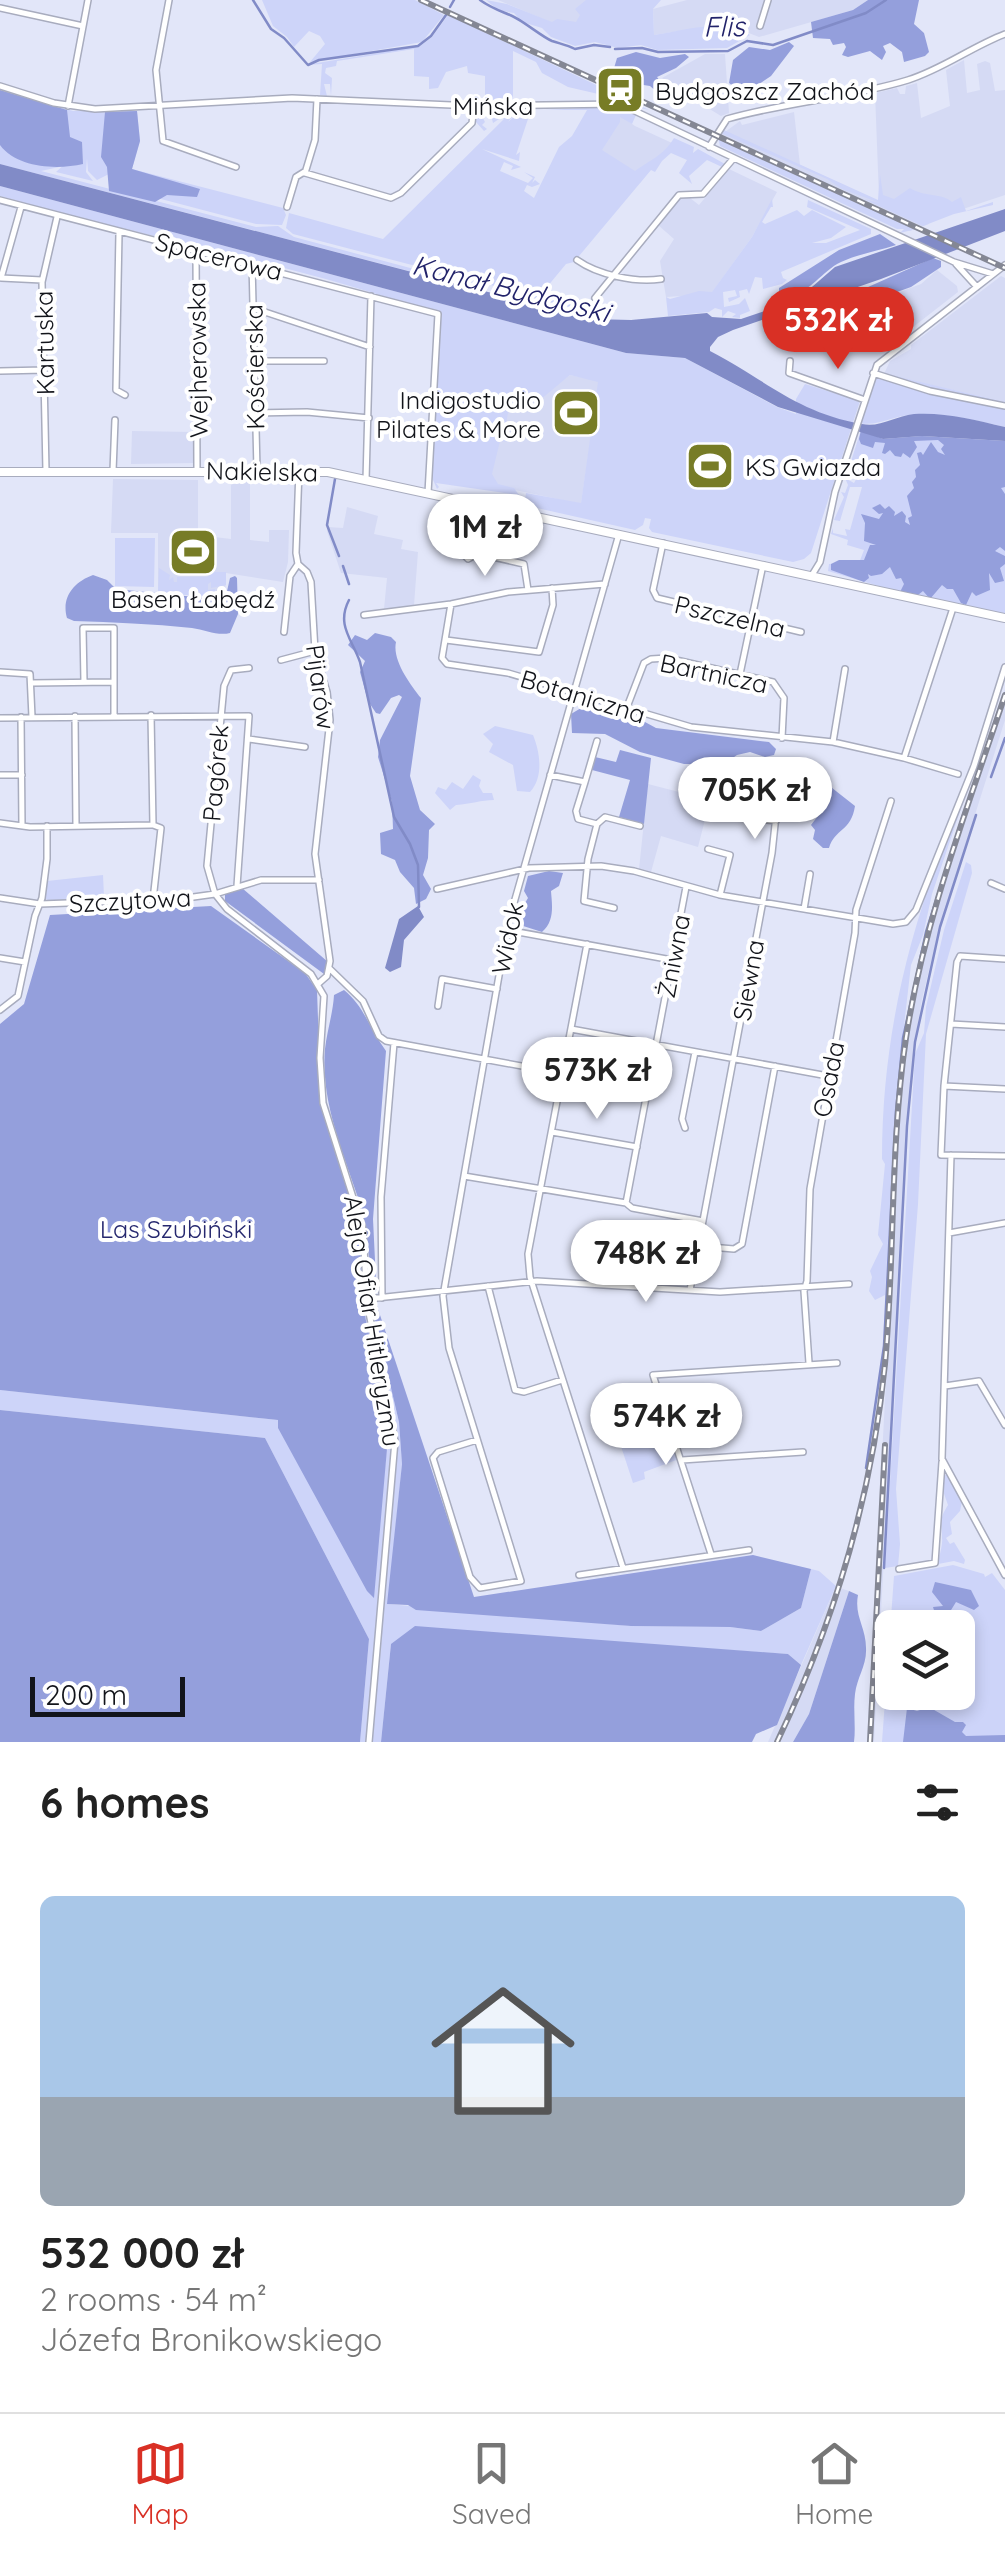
<!DOCTYPE html>
<html lang="en">
<head>
<meta charset="utf-8">
<style>
  :root { --surface:#fff; --page:#f6f6f6; --text:#222; --muted:#767676; --line:#e0e0e0; --accent:#d93025 }
  body { margin:0; font-family:Quicksand,sans-serif; background:var(--page); color:var(--text); height:100vh; display:flex; flex-direction:column; font-size:38px; white-space:nowrap }
  * { box-sizing:border-box; margin:0 }
  p { font-size:32px; color:var(--muted) }
  .icon { flex:none; width:55px; height:55px; fill:none; stroke:currentColor; stroke-width:2; stroke-linecap:round; stroke-linejoin:round }
  .map { position:relative; height:1742px; overflow:hidden }
  .sheet { display:flex; flex-direction:column; background:var(--surface); flex:1 }
  .sheet>* { flex:none }
  .fabs { position:absolute; left:875px; top:1610px; display:grid; gap:20px }
  .fabs a { display:grid; place-items:center; width:100px; height:100px; border-radius:15px; background:var(--surface); box-shadow:0 5px 15px #0003; font-size:50px }
  .scale { position:absolute; left:30px; bottom:25px; width:155px; box-sizing:border-box; padding-left:10px; border:5px solid #12141a; border-top:0; font-size:28px; line-height:35px; white-space:nowrap; color:#12141a; -webkit-text-stroke:8px #fff; paint-order:stroke }
  .price { position:absolute; translate:-50% -85px; padding:0 22px; border-radius:35px; background:#fff; color:#222; font-size:32px; line-height:65px; filter:drop-shadow(0 2px 5px #0008) }
  .price::after { content:''; position:absolute; left:50%; top:60px; width:30px; height:22px; margin-left:-15px; background:inherit; clip-path:polygon(0 0,100% 0,50% 100%) }
  .price.selected { background:var(--accent); color:#fff }
  ul { padding:0; list-style:none }
  li { display:grid; align-content:center; gap:20px; height:530px; padding:0 40px }
  li+li { border-top:2px solid var(--line) }
  li span { display:grid; place-items:center; height:310px; border-radius:15px; color:#555 }
  li>.icon { margin-inline-start:auto }
  span .icon { width:180px; height:180px; fill:#fffc; stroke-width:1 }
  li b { font-size:42px }
  h2 { display:flex; justify-content:space-between; align-items:center; height:120px; padding:0 40px; font-size:42px }
  .dock { display:flex; justify-content:space-around; align-items:center; height:140px; border-top:2px solid var(--line); background:var(--surface); font-size:28px; color:var(--muted) }
  .dock a { display:grid; justify-items:center; gap:5px }
  .dock .selected { color:var(--accent) }
  .map>svg:first-child { display:block }
  .built { fill:#d5daf4 }
  .green { fill:#cdd4f9; fill-rule:evenodd }
  .forest { fill:#949fdc }
  .water { fill:#818bc7 }
  .lines { fill:none; stroke-linecap:round; stroke-linejoin:round }
  .stream { stroke:#818bc7; stroke-width:2.5 }
  .minor-casing { stroke:#a8acbe; stroke-width:8 }
  .major-casing { stroke:#a8acbe; stroke-width:10 }
  .minor { stroke:#fff; stroke-width:5 }
  .major { stroke:#fff; stroke-width:8 }
  .rail-casing { stroke:#848794; stroke-width:6 }
  .rail { stroke:#fff; stroke-width:2.5; stroke-dasharray:8; stroke-linecap:butt }
  .labels { text-anchor:middle; dominant-baseline:central; stroke-width:8; stroke-linejoin:round; paint-order:stroke }
  .poi-label { font-size:25px; fill:#12141a; stroke:#fff; text-anchor:start }
  .street-label { font-size:25px; fill:#12141a; stroke:#fff }
  .park-label { font-size:25px; fill:#26286f; stroke:#fff }
  .water-label { font-size:28px; font-style:italic; fill:#22236a; stroke:#fff }
</style>
</head>
<body>
<div class="map">
<svg width="1005" height="1742" viewBox="0 0 1005 1742">
  <rect width="100%" height="100%" fill="#e2e6f9"/>
  <path class="built" d="M498,0H594L579,34Z
    M687,0H868L853,10L759,37L736,28L718,25L654,35L653,9Z
    M705,54H725L729,113L721,116L708,108L707,103L662,78Z
    M964,60L967,93L980,90L977,64L985,61L990,63L995,91L1005,90V195L960,210L928,209L879,197L875,93L897,88L900,94H905L906,86L917,83L921,118L950,106L946,70Z
    M611,109L635,126L672,143L640,183L573,137Z
    M794,112L800,165L929,224L910,231L714,137L718,129L725,132L740,121L742,125Z
    M729,169L777,192L752,237L711,294L666,297L660,261L674,239L658,225L681,198H690L699,205Z
    M937,270L957,286L958,292L899,338L854,309L921,284Z
    M1001,276L1005,278V402L884,374L890,361L911,349V345Z
    M570,375L599,381L581,504L491,485L488,480L510,401L521,396L536,401Z
    M132,431L193,432L194,463L131,464Z
    M250,477V540L269,542V530H289L288,562L283,582L226,573L225,599L158,592V533H111L113,479L198,480V535L231,539V478Z
    M347,507L378,516L374,534L403,540L401,549L418,552L414,605L384,609L387,578L341,573L327,531L328,527L343,528Z
    M1005,689V720L940,925L922,999L914,1046L908,1111L874,1742H867L886,1381L866,1489L845,1572H842L870,1457L881,1386L905,1042L921,955Z
    M648,784L710,800L698,847L661,836L651,872L639,869Z
    M841,1575H844L840,1588L849,1591L809,1714L793,1742H768Z"/>
  <path class="green" d="M262,0H415L444,15L422,42L310,62L325,44L320,36L309,31L294,47L287,37L273,26Z
    M486,0L507,4L552,22L557,19L576,22L580,15L575,9L586,0H661L653,9L654,35C686,30 720,18 750,35L727,48L657,50L641,45L618,48L595,42L575,46L551,37L542,28L522,22L514,13L498,10Z
    M448,15L649,110L608,100L607,96L568,87L542,73L536,62L513,51V101H485V76L468,73L467,66L446,72L438,88L429,89V77L414,76V49L337,61L336,66L326,68L325,73L332,78L331,96L330,84H324L327,96L320,95L322,64L305,65L420,46L432,37Z
    M0,90L73,111H137L140,141L132,169L283,208L286,215L282,225L256,224L142,194L111,173L97,180L88,171L87,158L86,172L93,181L56,172L67,162L64,160L59,167L41,171L256,227L278,226L294,237L429,273H456L453,283L448,281L450,274L447,281L0,164Z
    M606,107L636,115L632,124L620,117V122L602,150L635,171C650,160 663,156 674,138L694,147L693,153L698,149L725,164L722,167L707,160L689,176L692,184L679,173L687,160L671,153L662,161L655,172L651,170L574,262L566,264L547,287L548,293L590,302L578,309C550,302 522,295 494,286C468,278 442,259 412,265L293,234L286,228L289,213L383,239L504,119L502,117L493,123L491,115L482,116L485,122L482,125L487,129L484,131L476,122L477,110H513L515,113L508,122L518,113H530L516,155L520,152L519,161L482,149L521,167L511,170L513,166L504,162L500,171L528,183L533,178L524,172L535,177L532,183L535,180L540,184L532,187L527,185L524,191L534,198L559,147L572,136L587,110H545Z
    M724,130L878,200L880,174L883,195L894,199L910,188C923,197 943,193 952,202L961,197L966,211L993,202V205L954,214L923,226L864,199L880,203L842,189L827,179L721,133Z
    M718,138L916,229L900,233L904,229H897L720,146Z
    M0,186L626,353L685,358L777,407L796,414V399L805,384L860,401L811,553L804,559L793,562L652,532L649,528L651,519L645,518L643,525L635,530L528,506L525,500L526,493L581,503L598,382L570,375L540,400L521,396L510,401L504,436L514,439L513,442L500,441L492,474L498,484L514,488L519,495L436,483L439,487L437,489L430,473L441,316C298,263 146,239 0,196Z
    M772,199L773,207H771L762,222L765,224L797,210L804,216L812,210L846,227L831,238L812,243H826L860,230L807,207L808,200L871,229V234L781,272L783,278L787,280L782,284L763,289L762,278L755,277L749,294L747,289L739,291L740,297L729,302L728,298L737,296L735,290L723,292L724,307L739,304L745,298L750,311L740,315V318L732,317L736,314L728,311L722,317V310L715,308L709,312L668,316L666,297L670,299L699,291L712,292L752,237Z
    M874,371L1005,402V427C974,420 943,412 911,415C891,416 878,427 859,423Z
    M861,430L883,439L922,436L1005,447V616L906,594L828,571L829,564L859,563L864,550L847,545L848,540L831,534L833,528V533L847,536L845,529L850,530L862,487H850L840,521L834,520L844,497L841,492L845,493L848,485L845,478L854,483L864,465L858,460L853,467L856,470L847,474Z
    M115,538H155L154,587L115,586Z
    M159,568L170,575L169,580L173,577L174,582H177V577H207L215,572H226V585L211,588V582L208,584V590L215,589V596L222,597L225,593V599L158,592Z
    M495,726L533,735C540,752 544,777 530,792L517,791L513,765L489,752L493,744L483,734Z
    M473,775L481,780L479,786L483,793H492L494,800C481,800 471,804 456,805L450,810L435,793L438,787L446,790L452,782L463,789Z
    M968,788L932,894L923,935L911,965L896,1095L885,1295L875,1300L869,1291L872,1277L870,1271L883,1244L878,1235L885,1164L882,1159C882,1057 901,962 936,866C946,840 954,811 968,788Z
    M966,862L971,865L972,873L926,1034L918,1204L896,1489L900,1544L898,1566L885,1568L915,1054L924,1033L926,1007L944,930Z
    M103,875L104,897L49,901L45,898L47,881Z
    M362,1301L376,1303L372,1307L399,1422L402,1464L388,1604L631,1626L730,1627L761,1631L801,1608L811,1569L819,1571L836,1586L801,1665L788,1654L640,1644H391L381,1742H360L369,1639L265,1438L0,1410V1390L278,1420L385,1466L389,1426L363,1308L358,1309L356,1304Z
    M664,1413L679,1459L644,1472L645,1479L633,1483L615,1428Z
    M943,1475H947L962,1502L960,1511L950,1522L952,1534L946,1538L950,1544L954,1542L965,1560L964,1564L954,1561L938,1564C939,1556 943,1545 942,1538C942,1522 938,1521 948,1505L942,1488Z
    M953,1565L984,1574L985,1577L992,1573L1005,1590V1742H882L894,1576ZM892,1628H958V1692H892Z"/>
  <path class="forest" d="M868,0H919L914,24L924,33L929,52L925,56L904,62L902,52L890,43L883,46L886,52L882,60L870,51L848,57L842,55L846,47L844,43L833,45L830,39L813,38L811,22L853,10Z
    M789,42L794,46L771,76L756,86L748,97L729,83L733,60L749,47L770,50Z
    M636,52L660,58L685,54L689,57L676,68L657,77L665,88L657,92L650,86L618,81L612,75L617,58Z
    M0,90L67,110L70,137L82,142L83,164C57,170 17,168 0,145Z
    M137,111L140,141L132,169L200,189L197,197L167,195L155,202L109,191L107,167L101,157L105,112Z
    M880,234L896,245C878,251 858,254 841,262C819,272 806,302 779,292V288L839,250Z
    M933,258L941,261V267L911,287L855,307L851,315L836,321L828,319L819,305L824,301L839,300Z
    M861,430L883,439L922,436L1005,441V487L1001,488L1005,494V551L1000,547L995,551L1005,556V564L1000,568L1004,581L995,583L989,573L990,590L976,596L972,592L966,605L961,603L953,589H947L942,585L930,599L923,591L918,595L900,592L904,584L901,578L896,579L890,567L882,574L871,576L868,574L869,578L864,582L831,570V564L839,560H864L870,545H876L864,541L865,523L861,514L879,519L883,513L879,514L872,508L880,504L885,509L889,506L895,512L894,516L902,511L906,516L905,522L910,525L908,518L912,516L907,496L914,488L912,482L916,477L915,470L920,465L917,453L921,452L923,455L931,442L938,452L945,455L941,449L944,445L938,440L914,441L917,447L910,458L903,453L901,457L895,456L890,450L885,454L882,453L885,443L875,442L873,448L861,444L859,439Z
    M93,575L107,580L116,589L225,600L230,578L235,576L237,578L238,614L230,633C218,636 205,630 192,628C152,624 113,622 74,621L67,618C61,597 74,582 93,575Z
    M375,633L391,637L396,642C392,660 410,684 421,698L410,776L420,810L435,824L429,830L428,858L423,875L431,889L426,899L416,904L414,888L400,872L395,860L381,854L380,833L393,829L392,802L378,757L380,740L402,697L399,695L391,698L380,714L376,713L368,701L360,672L365,661L348,645L355,635L367,640Z
    M591,702L609,714L623,710L656,728L769,742L776,749L774,755L765,757L750,752L737,755L724,764H684L640,752L605,734L572,733L571,714Z
    M620,750L651,758L644,824L619,817L630,780L592,770L595,757L616,762Z
    M827,784L855,806C851,832 835,828 829,848H823L813,839L815,830L811,825L824,808L822,789Z
    M549,871L563,873L559,886L551,891C552,905 555,921 542,932L520,925L517,916L528,898L524,891L528,876Z
    M242,888L328,962L324,974L225,901V894Z
    M211,906L305,973L317,990L321,1105L360,1230L365,1227L362,1210C346,1159 320,1104 325,1049C327,1031 333,1013 334,995L344,990C364,1006 371,1031 386,1051L373,1219L376,1281L373,1284L365,1229L360,1231L362,1301L357,1304L358,1309L363,1307L389,1426L374,1598L367,1591L278,1428V1420L0,1390V1024L24,1004L50,915Z
    M376,1303L474,1597L753,1555L811,1569L801,1608L761,1631L730,1627L631,1626L416,1610L408,1605L387,1604L402,1464L399,1422L372,1307Z
    M0,1410L265,1438L369,1639L360,1742H0Z
    M935,1582L971,1590L979,1606L974,1610L956,1602L948,1615L954,1625L952,1627H921L926,1614L937,1620L933,1607L943,1606L932,1592Z
    M849,1591L858,1595C854,1616 866,1627 866,1648C867,1665 857,1677 855,1694C853,1710 856,1726 854,1742H793L809,1714Z
    M415,1626L788,1654L801,1665L777,1725L756,1734L752,1742H381L391,1644Z
    M929,1707L955,1722H963L966,1725L962,1732L966,1736L1005,1735V1742H903L907,1708L917,1711Z"/>
  <path class="water" d="M0,164L591,319L631,320L707,313L712,317L741,319L798,300L797,295L805,293L835,267L1005,209V231L881,279L733,330L718,337L710,347V351C766,380 796,412 862,424C880,428 895,416 914,414C945,412 975,420 1005,427V441L922,436L883,439L778,407L685,358L626,353L0,186Z
    M418,906L424,917L404,940L401,967L390,972L385,968L399,919Z"/>
  <g class="lines">
    <path class="stream" d="M253,0L271,29L284,38L308,65L319,60L418,46L431,36L446,15
      M480,0C491,8 498,10 510,15C521,19 542,37 552,41C561,44 567,45 575,49L594,45L610,47
      M450,7L454,0
      M615,49L642,48L658,52L728,51L747,41L773,45L866,13L886,0
      M335,479L327,525L339,556
      M343,566L349,584
      M349,600C336,625 352,639 360,662L394,817L410,844L418,865L419,907
      M991,777L1005,738
      M866,1468L884,1346L896,1111L903,1038L926,932L964,812
      M884,1568L907,1126L915,1042L940,927L976,815"/>
    <g class="minor-casing">
      <path id="minor" d="M169,0L156,70L163,141L236,167
        M0,8L83,26
        M760,26L768,0
        M0,86L54,103L95,109L292,98L474,106L620,104L954,262L993,274
        M317,99L315,140L305,173L391,198L401,193L472,123L474,106
        M68,106L88,0
        M709,147L727,119C786,102 849,98 908,80C943,69 971,47 1005,34
        M0,200L438,314L428,493
        M21,207L1,278L42,280
        M287,207L296,177L304,172
        M119,233L116,390L125,395
        M196,250L197,470
        M577,260C598,275 636,283 661,279
        M252,263L257,470
        M956,264L977,287
        M595,298L679,195L703,194L733,159
        M253,308L370,347
        M253,361H324
        M790,361L789,373L865,400
        M0,371L44,370
        M873,373L930,391L1005,406
        M254,413L307,412L369,418
        M299,470L296,553L298,564L307,572L311,582L315,651L327,692L330,720L315,854L330,961L327,976L319,983
        M46,471L42,282L57,217
        M113,471L115,420
        M366,480L371,296
        M663,543L653,590L657,598L801,632
        M477,554L468,559L463,554L467,551L524,564L528,590
        M812,575L820,562L835,492L877,365L1005,265
        M451,604L442,658L447,664L508,673L691,727L833,742L904,758L958,774
        M364,615L451,604L508,592L605,584
        M284,632L290,576L298,564
        M446,640L539,652L553,605L552,588
        M281,660L315,651
        M249,668L231,670L224,686L207,866L215,894L227,909L311,974L324,996L320,1058L323,1103L363,1229L367,1303L395,1441L369,1742
        M0,672L30,674L32,717
        M740,674L763,565
        M84,682L83,628H114V715
        M31,683L113,682
        M627,707L644,663L651,659L667,658L773,682L784,698L782,738
        M151,715L153,825L161,828L153,900
        M75,716L76,826
        M21,717L22,826
        M0,718L249,716L237,886
        M249,739L305,747
        M833,742L845,669
        M904,758L953,608
        M0,775H22
        M550,775L585,782L597,741
        M585,782L576,811L578,819L597,824L605,817L640,826
        M706,813L776,821
        M0,823L30,827L152,825
        M597,824L588,859L584,901L614,908
        M708,849L730,855L720,895
        M991,883L1005,889
        M437,889L529,868L601,866L634,871L720,895L893,924L906,922L916,910L974,766L1005,667
        M0,898L40,904L179,899L215,894L261,880H319
        M804,909L810,874
        M507,930L672,960
        M587,944L528,1254L530,1277L623,1568
        M0,958L25,962
        M1005,959L960,956L957,962L944,1086L941,1155L1005,1156
        M329,968L363,1001L379,1036L386,1041L646,1089
        M438,1006L442,979L497,989
        M0,1010L18,996L35,916L42,898L47,859V826
        M951,1024L1005,1027
        M571,1029L828,1076
        M944,1086L1005,1089
        M685,1128L682,1119L695,1052
        M552,1132L637,1147
        M951,1155L942,1459L1005,1575
        M464,1176L626,1203L632,1208L703,1221
        M626,1203L686,887
        M949,1233L1005,1223
        M698,1246L734,1249L742,1244L775,1066
        M488,1286L515,1390L524,1392L562,1380
        M690,1290L772,853L779,787
        M382,1298L381,1197L394,1043
        M367,1299L537,1281L720,1292L849,1284
        M809,1363L804,1291L807,1281L810,1189L855,933L856,910L891,801
        M945,1386L979,1381L1005,1425
        M477,1440L438,1452L433,1458L470,1577L480,1588L521,1581L449,1348L443,1296L508,924L619,534
        M682,1460L803,1452
        M711,1554L653,1375L837,1363
        M899,1569L935,1563L942,1462
        M579,1575L749,1550"/>
    </g>
    <g class="major-casing">
      <path id="major" d="M0,472H328L1005,618"/>
    </g>
    <use href="#minor" class="minor"/>
    <use href="#major" class="major"/>
    <g class="rail-casing">
      <path id="rail" d="M421,0L1005,268
        M777,1742C834,1623 872,1495 885,1364C895,1255 890,1145 906,1038C924,920 968,807 1005,695
        M870,1742L885,1445"/>
    </g>
    <use href="#rail" class="rail"/>
  </g>
  <defs>
    <g id="station-square" transform="scale(2.5)"><rect x="-9" y="-9" width="18" height="18" rx="4" fill="#777c26" stroke="#fff"/><path d="M-3-6H3Q5-6 5-4V2Q5 4 3 4L4.5 6H3L1.5 4h-3L-3 6H-4.5L-3 4Q-5 4-5 2V-4Q-5-6-3-6ZM-3.5-4v3h7v-3ZM-3.5 1v1.5H-2V1ZM2 1v1.5H3.5V1Z" fill="#fff"/></g>
    <g id="stadium-square" transform="scale(2.5)"><rect x="-9" y="-9" width="18" height="18" rx="4" fill="#777c26" stroke="#fff"/><path d="M0-5a6.5 5 0 1 0 0 10a6.5 5 0 1 0 0-10ZM-3.5-1.8h7v3.6h-7Z" fill="#fff"/></g>
  </defs>
  <g fill-rule="evenodd">
    <use href="#station-square" x="620" y="90"/>
    <use href="#stadium-square" x="576" y="413"/>
    <use href="#stadium-square" x="710" y="466"/>
    <use href="#stadium-square" x="193" y="552"/>
  </g>
  <g class="labels">
    <g class="poi-label">
      <text x="655" y="90">Bydgoszcz Zachód</text>
      <text x="541" y="399" text-anchor="end">Indigostudio<tspan x="541" dy="29">Pilates &amp; More</tspan></text>
      <text x="745" y="466">KS Gwiazda</text>
      <text x="193" y="598" text-anchor="middle">Basen Łabędź</text>
    </g>
    <g class="street-label">
      <text x="493" y="105">Mińska</text>
      <text transform="translate(219 256) rotate(14)">Spacerowa</text>
      <text transform="translate(44 343) rotate(-91)">Kartuska</text>
      <text transform="translate(197 360) rotate(-91)">Wejherowska</text>
      <text transform="translate(254 367) rotate(-91)">Kościerska</text>
      <text transform="translate(262 471) rotate(1)">Nakielska</text>
      <text transform="translate(730 616) rotate(13)">Pszczelna</text>
      <text transform="translate(714 673) rotate(12)">Bartnicza</text>
      <text transform="translate(321 687) rotate(82)">Pijarów</text>
      <text transform="translate(583 696) rotate(17)">Botaniczna</text>
      <text transform="translate(215 773) rotate(-85)">Pagórek</text>
      <text transform="translate(130 900) rotate(-3)">Szczytowa</text>
      <text transform="translate(507 938) rotate(-78)">Widok</text>
      <text transform="translate(673 956) rotate(-79)">Żniwna</text>
      <text transform="translate(748 980) rotate(-80)">Siewna</text>
      <text transform="translate(828 1079) rotate(-79)">Osada</text>
      <text transform="translate(373 1321) rotate(81)">Aleja Ofiar Hitleryzmu</text>
    </g>
    <g class="park-label">
      <text x="176" y="1228">Las Szubiński</text>
    </g>
    <g class="water-label">
      <text transform="translate(724 26) rotate(-1)">Flis</text>
      <text transform="translate(511 288) rotate(14)">Kanał Bydgoski</text>
    </g>
  </g>
</svg>
<div class="fabs">
<a><svg class="icon" aria-label="layers" viewBox="0 0 24 24"><path d="M12 4l9 5-9 5-9-5zM3 14l9 5 9-5"/></svg></a>
</div>
<div class="scale">200 m</div>
<b class="price selected" style="left:838px;top:372px">532K zł</b>
<b class="price" style="left:485px;top:579px">1M zł</b>
<b class="price" style="left:755px;top:842px">705K zł</b>
<b class="price" style="left:597px;top:1122px">573K zł</b>
<b class="price" style="left:646px;top:1305px">748K zł</b>
<b class="price" style="left:666px;top:1468px">574K zł</b>
</div>
<section class="sheet">
<h2>6 homes<svg class="icon" aria-label="filters" viewBox="0 0 24 24"><path d="M4 7h16M4 17h16"/><circle cx="9" cy="7" r="2"/><circle cx="15" cy="17" r="2"/></svg></h2>
<ul>
<li><span style="background:linear-gradient(#a9c7e8 65%,#9aa5b1 0)"><svg class="icon" aria-label="home" viewBox="0 0 24 24"><path d="M3 11l9-7 9 7M6 9v11h12V9"/></svg></span><div><b>532 000 zł</b><p>2 rooms · 54 m²</p><p>Józefa Bronikowskiego</p></div></li>
</ul>
</section>
<nav class="dock">
<a class="selected"><svg class="icon" aria-label="map" viewBox="0 0 24 24"><path d="M3 6l6-2 6 2 6-2v14l-6 2-6-2-6 2zM9 4v14M15 6v14"/></svg>Map</a>
<a><svg class="icon" aria-label="saved" viewBox="0 0 24 24"><path d="M7 4h10v16l-5-4-5 4z"/></svg>Saved</a>
<a><svg class="icon" aria-label="home" viewBox="0 0 24 24"><path d="M3 11l9-7 9 7M6 9v11h12V9"/></svg>Home</a>
</nav>
</body>
</html>
